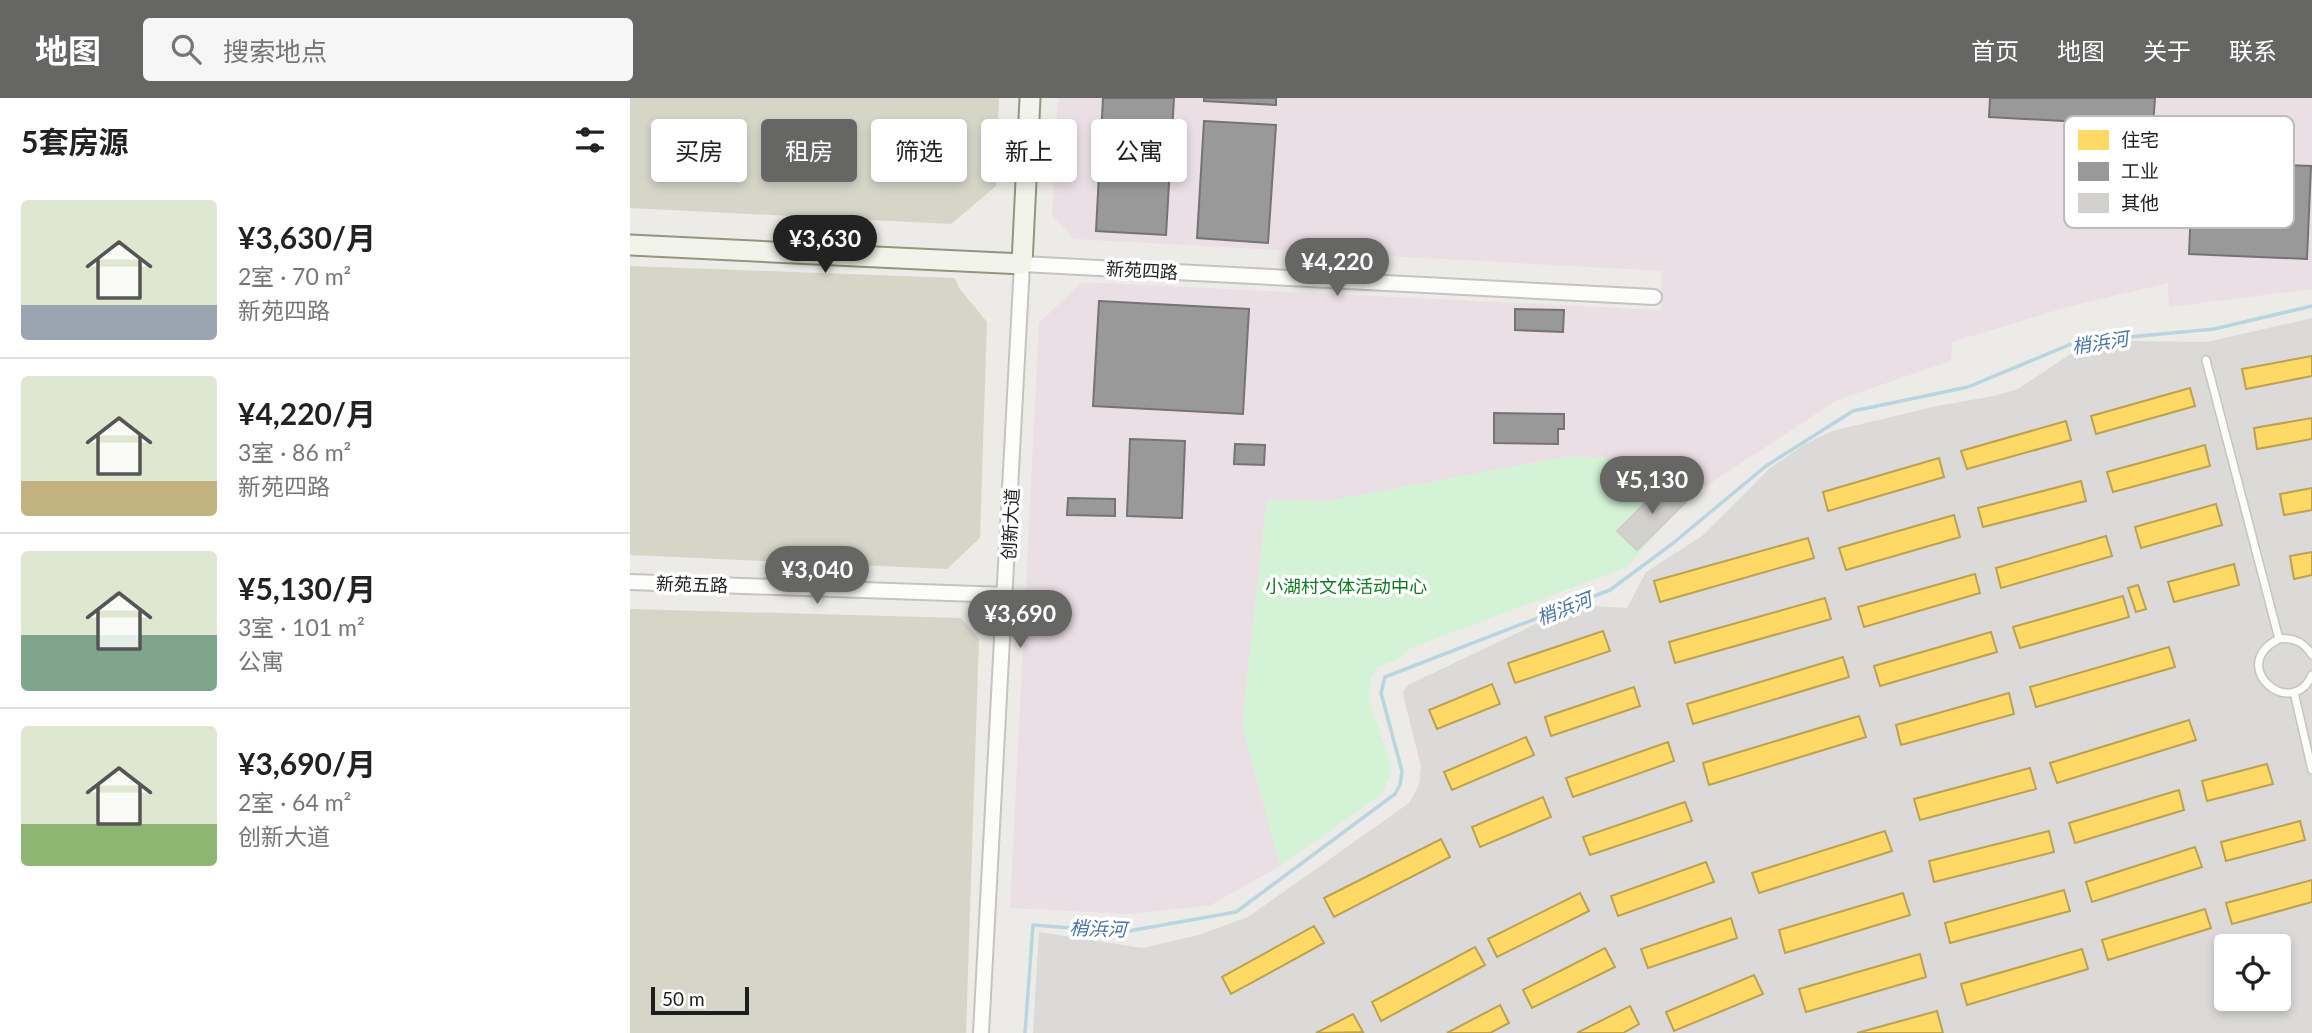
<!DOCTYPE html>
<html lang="zh">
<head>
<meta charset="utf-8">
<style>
  :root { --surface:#fff; --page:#f6f6f6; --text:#222; --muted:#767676; --line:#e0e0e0; --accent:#666664 }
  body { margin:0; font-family:Lato,"Noto Sans SC",sans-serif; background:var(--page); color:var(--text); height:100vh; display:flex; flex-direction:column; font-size:26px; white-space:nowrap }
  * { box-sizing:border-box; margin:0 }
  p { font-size:23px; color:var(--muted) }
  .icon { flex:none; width:38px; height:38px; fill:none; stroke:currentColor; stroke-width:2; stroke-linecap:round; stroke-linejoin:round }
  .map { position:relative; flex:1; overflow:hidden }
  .sheet { display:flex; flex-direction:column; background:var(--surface); width:630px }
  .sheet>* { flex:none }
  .hud { position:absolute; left:21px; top:21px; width:665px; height:63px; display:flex; gap:14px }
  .tools { position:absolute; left:1584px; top:836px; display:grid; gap:14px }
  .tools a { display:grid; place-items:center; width:77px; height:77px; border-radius:7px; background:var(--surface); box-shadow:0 4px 10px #0003; font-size:35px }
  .scale { position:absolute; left:21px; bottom:18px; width:98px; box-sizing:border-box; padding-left:7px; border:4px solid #1e1e1e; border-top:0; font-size:19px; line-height:24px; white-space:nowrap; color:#1e1e1e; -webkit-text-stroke:5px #fff; paint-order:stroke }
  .price { position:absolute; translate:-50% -60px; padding:0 16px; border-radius:24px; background:var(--accent); color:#fff; font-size:23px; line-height:46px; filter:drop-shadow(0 2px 4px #0008) }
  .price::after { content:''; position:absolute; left:50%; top:42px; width:21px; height:16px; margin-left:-10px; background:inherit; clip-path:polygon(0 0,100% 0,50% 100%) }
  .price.selected { background:#222; color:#fff }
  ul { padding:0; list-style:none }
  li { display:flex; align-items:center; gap:21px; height:175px; padding:0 21px }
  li+li { border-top:2px solid var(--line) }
  li span { display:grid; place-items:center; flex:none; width:196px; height:140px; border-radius:7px; color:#555 }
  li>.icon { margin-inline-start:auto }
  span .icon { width:84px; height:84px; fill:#fffc; stroke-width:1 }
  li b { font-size:30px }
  h2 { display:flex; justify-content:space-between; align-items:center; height:84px; padding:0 21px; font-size:30px }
  .tag { padding:0 24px; border-radius:7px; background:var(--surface); box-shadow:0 4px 10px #0003; font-size:24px; line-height:63px }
  .tag.selected { background:var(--accent); color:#fff }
  header { display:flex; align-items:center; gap:42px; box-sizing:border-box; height:98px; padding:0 35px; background:var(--accent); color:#fff }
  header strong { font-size:33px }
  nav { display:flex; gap:38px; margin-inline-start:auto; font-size:24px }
  .search { width:490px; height:63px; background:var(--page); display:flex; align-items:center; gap:18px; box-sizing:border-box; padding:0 24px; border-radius:7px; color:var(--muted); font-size:26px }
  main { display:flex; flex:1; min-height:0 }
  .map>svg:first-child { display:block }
  .residential { fill:#dbdad8; fill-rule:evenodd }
  .industrial { fill:#eadfe5 }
  .construction { fill:#d5d6c8 }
  .park { fill:#d4f3d6 }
  .homes { fill:#ffd966; stroke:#bca150; stroke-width:2 }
  .industry { fill:#999; stroke:#747474; stroke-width:2 }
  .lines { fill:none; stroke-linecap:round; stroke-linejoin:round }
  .stream { stroke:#b9d5e0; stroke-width:3.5 }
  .building { fill:#d3d1ce; stroke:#cfcdc8; stroke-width:2 }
  .lane-casing { stroke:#c5c4c3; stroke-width:10 }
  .street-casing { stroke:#c5c4c3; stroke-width:18 }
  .secondary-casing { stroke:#93967e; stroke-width:23 }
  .lane { stroke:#fcfcfb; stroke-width:7 }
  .street { stroke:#fcfcfb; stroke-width:14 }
  .secondary { stroke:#f2f3ea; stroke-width:19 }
  .labels { text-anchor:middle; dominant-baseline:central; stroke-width:7; stroke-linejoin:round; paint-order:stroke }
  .street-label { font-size:18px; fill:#1e1e1e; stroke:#fff }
  .park-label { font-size:18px; fill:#0a7d1c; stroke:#fff }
  .water-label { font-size:19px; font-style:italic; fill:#4975ae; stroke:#fff }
  .key { fill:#fff; stroke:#bcbcbc; stroke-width:2 }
  .key-label { font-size:19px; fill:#1e1e1e }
</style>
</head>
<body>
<header>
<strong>地图</strong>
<div class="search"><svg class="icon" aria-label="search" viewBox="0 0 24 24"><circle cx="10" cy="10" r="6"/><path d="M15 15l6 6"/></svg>搜索地点</div>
<nav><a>首页</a><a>地图</a><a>关于</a><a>联系</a></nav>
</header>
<main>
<section class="sheet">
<h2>5套房源<svg class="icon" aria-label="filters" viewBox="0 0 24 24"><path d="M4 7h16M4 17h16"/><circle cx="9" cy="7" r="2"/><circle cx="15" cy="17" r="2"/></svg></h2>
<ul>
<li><span style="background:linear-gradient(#dfe7d0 75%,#9aa5b1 0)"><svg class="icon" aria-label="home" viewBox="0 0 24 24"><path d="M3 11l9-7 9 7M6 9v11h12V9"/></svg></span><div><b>¥3,630/月</b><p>2室 · 70 m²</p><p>新苑四路</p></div></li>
<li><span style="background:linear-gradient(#dfe7d0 75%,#c2b280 0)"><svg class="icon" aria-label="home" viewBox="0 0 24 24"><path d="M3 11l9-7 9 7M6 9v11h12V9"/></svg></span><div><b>¥4,220/月</b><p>3室 · 86 m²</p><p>新苑四路</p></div></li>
<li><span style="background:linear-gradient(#dfe7d0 60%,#7fa58c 0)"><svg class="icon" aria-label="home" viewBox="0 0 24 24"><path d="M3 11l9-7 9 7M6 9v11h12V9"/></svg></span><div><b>¥5,130/月</b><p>3室 · 101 m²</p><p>公寓</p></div></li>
<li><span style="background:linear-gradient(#dfe7d0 70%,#8fb573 0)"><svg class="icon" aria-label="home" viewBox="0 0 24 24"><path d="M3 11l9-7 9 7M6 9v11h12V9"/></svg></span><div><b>¥3,690/月</b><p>2室 · 64 m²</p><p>创新大道</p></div></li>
</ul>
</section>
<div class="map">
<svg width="1682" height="935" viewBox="0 0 1682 935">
  <rect width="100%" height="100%" fill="#ecebe7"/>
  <path class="residential" d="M1682,220V935H403L409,834L512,850L569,837L618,819L779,705L789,687L791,669L775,605L773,594L778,587L912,523L961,508L997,510L1016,474L1072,438L1139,371L1175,346L1202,333L1307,308L1364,298L1388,291L1439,257L1464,248L1496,243L1577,244ZM1596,849H1648V901H1596Z"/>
  <path class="industrial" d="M428,0H1682V191L1539,209L1538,185L1441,208L1322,244L1321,263L1207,302L1058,400L1024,365L1025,361L935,359L692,404L637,402L612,626L650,768L581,807L501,816L380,810L409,225L452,184L1031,212L1032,173L444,141L422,117Z"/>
  <path class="construction" d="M0,0H369L366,88L321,126L0,110Z
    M0,168L325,180L329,190L357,224L350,440L317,471L0,457Z
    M0,511L331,520L349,541L336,935H0Z"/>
  <path class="park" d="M935,359L1025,361L1024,365L1058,400L997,469L778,551L769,561L747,569L741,581L739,602L761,666L760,678L752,696L650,768L612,626L637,402L692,404Z"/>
  <path class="homes" d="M1682,258V278L1616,291L1612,271Z
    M1560,290L1565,308L1466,336L1461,318Z
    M1682,320V341L1627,351L1624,330Z
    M1436,323L1441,342L1337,371L1331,353Z
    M1575,347L1580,368L1483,394L1477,374Z
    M1309,360L1314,379L1198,413L1193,394Z
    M1451,383L1456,403L1353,429L1348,410Z
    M1682,390V412L1654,417L1650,396Z
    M1586,406L1592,427L1511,450L1505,429Z
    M1324,417L1330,439L1216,472L1209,450Z
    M1476,438L1482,458L1371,490L1366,470Z
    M1178,440L1184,460L1030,504L1024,483Z
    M1682,454V477L1664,481L1660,458Z
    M1604,466L1609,487L1544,504L1538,484Z
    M1345,476L1350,495L1234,529L1228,509Z
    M1508,487L1516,511L1506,514L1498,490Z
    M1493,498L1499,519L1390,550L1383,529Z
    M1195,500L1201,521L1045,565L1039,544Z
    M973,533L980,553L885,585L878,565Z
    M1361,534L1367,554L1250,588L1244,568Z
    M1539,549L1545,569L1406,609L1400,589Z
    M1213,559L1219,579L1063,626L1057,606Z
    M862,586L870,606L807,631L799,612Z
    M1004,589L1010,608L921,638L915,619Z
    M1379,595L1384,616L1271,647L1266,627Z
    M1229,618L1236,639L1079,687L1073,665Z
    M1559,622L1566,642L1427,685L1420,665Z
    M896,639L904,657L822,692L814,674Z
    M1038,644L1044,663L943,699L936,680Z
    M1637,666L1643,686L1577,703L1572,683Z
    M1400,670L1406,691L1290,722L1284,701Z
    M1549,692L1554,712L1445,745L1439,725Z
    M913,699L921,719L850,749L842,729Z
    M1055,704L1062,723L960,757L953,739Z
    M1670,723L1675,742L1596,763L1591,744Z
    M1255,733L1262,753L1129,795L1122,775Z
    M1419,733L1424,754L1304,784L1299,763Z
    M811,741L820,759L704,819L694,800Z
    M1565,749L1572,769L1462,804L1456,784Z
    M1076,764L1084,784L988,818L981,798Z
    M1682,782V804L1602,826L1596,805Z
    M1434,792L1440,813L1320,845L1315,825Z
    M950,795L959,813L867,859L858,841Z
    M1273,795L1280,817L1155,855L1149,832Z
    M1575,811L1581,830L1478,862L1472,842Z
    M1101,820L1107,840L1018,870L1011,851Z
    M684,828L694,845L601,896L592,879Z
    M845,849L855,867L751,923L742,904Z
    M975,850L985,869L902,910L893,892Z
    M1452,851L1458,871L1337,907L1331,886Z
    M1290,856L1296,879L1176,914L1169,891Z
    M1124,877L1133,896L1044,933L1036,914Z
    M870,907L879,925L860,935H817Z
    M1000,908L1009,926L993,935H947Z
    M1307,913L1313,935H1227Z
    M723,916L733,934L686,935Z"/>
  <path class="industry" d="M473,0H544L536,137L466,133Z
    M574,0H646V7L574,3Z
    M1360,0H1525L1523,28L1359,19Z
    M574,23L646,27L638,145L567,140Z
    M1563,63L1681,68L1677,161L1559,156Z
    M469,203L619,211L613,316L463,308Z
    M885,211L934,212L933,234L885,232Z
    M864,315L934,316V331H928V346L864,345Z
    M500,341L555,343L552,420L497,418Z
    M605,346L635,347L634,367L604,366Z
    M438,400L485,401V418L437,417Z"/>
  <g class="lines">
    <path class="stream" d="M395,935L403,827L493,834L606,814L765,696L770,687L772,673L751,595L755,579L980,492L1042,446L1136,368L1223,313L1338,289L1446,244L1584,231L1682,208"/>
  </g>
  <path class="building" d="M1037,383L1057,403L1007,452L987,433Z"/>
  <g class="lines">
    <g class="lane-casing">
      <path id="lane" d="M1576,262L1649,541
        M1682,557C1674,544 1664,539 1649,541C1596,567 1661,624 1682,577
        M1664,594L1682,672"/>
    </g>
    <g class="street-casing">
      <path id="street" d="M0,484L376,497
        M351,935L392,166L1024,199"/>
    </g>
    <g class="secondary-casing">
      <path id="secondary" d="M0,147L392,166L400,0"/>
    </g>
    <use href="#lane" class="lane"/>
    <use href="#street" class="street"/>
    <use href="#secondary" class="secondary"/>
  </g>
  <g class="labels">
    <g class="street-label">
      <text transform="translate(512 172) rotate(3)">新苑四路</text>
      <text transform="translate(380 426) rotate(-87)">创新大道</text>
      <text transform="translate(62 486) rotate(2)">新苑五路</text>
    </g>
    <g class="park-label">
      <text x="716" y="488">小湖村文体活动中心</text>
    </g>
    <g class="water-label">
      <text transform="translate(1470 244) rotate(-9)">梢浜河</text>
      <text transform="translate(934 510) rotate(-21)">梢浜河</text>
      <text transform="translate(468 830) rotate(2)">梢浜河</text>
    </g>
  </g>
  <rect x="1434" y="18" width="230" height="112" rx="10" class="key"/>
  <rect x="1448" y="32" width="31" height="20" fill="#ffd966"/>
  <rect x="1448" y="64" width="31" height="19" fill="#999"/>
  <rect x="1448" y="95" width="31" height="20" fill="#d3d1ce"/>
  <g class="key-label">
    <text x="1491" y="49">住宅</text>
    <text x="1491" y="80">工业</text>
    <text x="1491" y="112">其他</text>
  </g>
</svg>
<div class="tools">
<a><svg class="icon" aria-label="locate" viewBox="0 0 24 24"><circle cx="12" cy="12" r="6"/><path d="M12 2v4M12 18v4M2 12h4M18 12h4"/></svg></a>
</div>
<div class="scale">50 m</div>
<b class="price selected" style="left:195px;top:177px">¥3,630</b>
<b class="price" style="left:707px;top:200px">¥4,220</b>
<b class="price" style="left:1022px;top:418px">¥5,130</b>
<b class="price" style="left:187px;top:508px">¥3,040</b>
<b class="price" style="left:390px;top:552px">¥3,690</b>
<div class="hud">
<a class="tag">买房</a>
<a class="tag selected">租房</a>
<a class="tag">筛选</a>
<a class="tag">新上</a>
<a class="tag">公寓</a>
</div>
</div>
</main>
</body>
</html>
